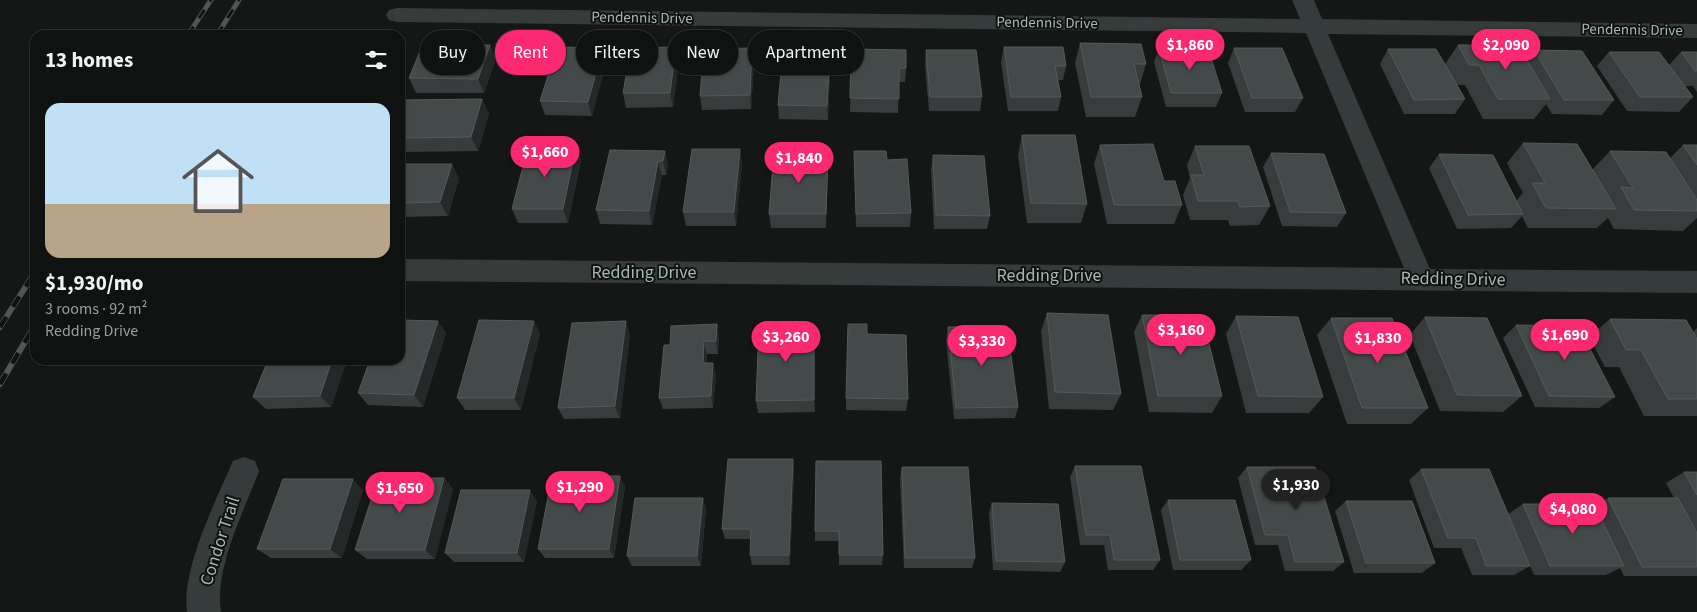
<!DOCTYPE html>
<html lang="en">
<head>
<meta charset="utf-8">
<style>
  :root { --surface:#101111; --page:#191a1a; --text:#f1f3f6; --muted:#9c9d9f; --line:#303131; --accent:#fb2971 }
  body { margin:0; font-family:"Source Sans 3",sans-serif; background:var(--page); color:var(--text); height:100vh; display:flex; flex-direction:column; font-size:19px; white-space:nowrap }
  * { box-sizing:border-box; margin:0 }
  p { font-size:16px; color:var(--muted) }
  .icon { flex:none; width:28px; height:28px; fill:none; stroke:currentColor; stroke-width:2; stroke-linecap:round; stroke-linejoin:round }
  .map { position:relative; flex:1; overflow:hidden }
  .sheet { position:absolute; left:30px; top:30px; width:375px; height:335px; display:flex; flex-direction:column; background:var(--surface); border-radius:15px; box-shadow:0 1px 4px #0004,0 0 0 1px var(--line) }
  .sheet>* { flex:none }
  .banner { position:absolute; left:420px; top:30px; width:475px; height:45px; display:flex; gap:10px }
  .price { position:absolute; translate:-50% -42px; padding:0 11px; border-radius:18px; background:var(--accent); color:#fff; font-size:16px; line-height:32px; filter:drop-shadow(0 1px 2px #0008) }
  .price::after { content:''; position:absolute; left:50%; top:30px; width:15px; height:11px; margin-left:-8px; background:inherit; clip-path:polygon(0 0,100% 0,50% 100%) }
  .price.active { background:#222; color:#fff }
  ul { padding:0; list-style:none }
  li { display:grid; align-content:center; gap:10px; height:265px; padding:0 15px }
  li+li { border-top:1px solid var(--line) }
  li span { display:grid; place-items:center; height:155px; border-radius:15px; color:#555 }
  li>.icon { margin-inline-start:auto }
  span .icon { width:90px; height:90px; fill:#fffc; stroke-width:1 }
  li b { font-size:21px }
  h2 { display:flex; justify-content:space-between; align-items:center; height:60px; padding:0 15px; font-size:21px }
  .chip { padding:0 18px; border-radius:22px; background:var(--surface); box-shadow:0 1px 4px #0004,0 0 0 1px var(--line); font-size:18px; line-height:45px }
  .chip.active { background:var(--accent); color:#fff }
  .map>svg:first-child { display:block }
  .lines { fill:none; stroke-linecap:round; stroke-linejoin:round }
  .street { fill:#363c3b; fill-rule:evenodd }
  .rail-far1-casing { stroke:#4f5755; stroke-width:5 }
  .rail-casing { stroke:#4f5755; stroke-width:6 }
  .rail-far1 { stroke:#101212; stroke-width:3; stroke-dasharray:10; stroke-linecap:butt }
  .rail { stroke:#101212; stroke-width:4.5; stroke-dasharray:12; stroke-linecap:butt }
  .wall { fill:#383c3c }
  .shaded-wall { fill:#252828 }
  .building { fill:#444a49; stroke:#535b59 }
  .labels { text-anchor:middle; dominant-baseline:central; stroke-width:4; stroke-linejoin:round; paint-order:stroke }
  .far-street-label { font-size:15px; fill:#a6b8b2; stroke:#101212 }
  .street-label { font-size:18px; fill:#a6b8b2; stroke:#101212 }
</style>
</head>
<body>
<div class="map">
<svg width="1697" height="612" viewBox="0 0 1697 612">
  <rect width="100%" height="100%" fill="#151717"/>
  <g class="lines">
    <path class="street" d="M1292,0H1314L1322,19L1697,24V38L1328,34L1430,269L1697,271V293L400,281V259L1404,268L1306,33L397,22L389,20L386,15L389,10L397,8L1300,19Z
      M244,457L255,461L259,471C244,511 214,569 221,612H187C181,570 216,500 233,461Z"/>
    <g class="rail-far1-casing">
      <path id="rail-far1" d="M188,35L211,0
        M217,35L239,0"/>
    </g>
    <g class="rail-casing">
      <path id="rail" d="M0,327L35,272
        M0,384L35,325"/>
    </g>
    <use href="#rail-far1" class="rail-far1"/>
    <use href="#rail" class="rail"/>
  </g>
  <path class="wall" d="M1080,43L1146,64L1140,84H1139L1142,97L1135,117H1086L1075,63Z
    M490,45L496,59L484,93H416L409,78Z
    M1458,45L1527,60L1534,50L1614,100L1602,115L1552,114L1546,104L1534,119H1483L1465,85H1457L1465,99L1455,114H1404L1380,64L1388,49L1445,64Z
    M1004,47L1066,66L1063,80H1058L1061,97L1058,111H1008L1001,62Z
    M752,48L754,63L751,109L702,110L700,96Z
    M1159,48L1222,93L1216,107H1166L1154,62Z
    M1234,48L1303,98L1295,112H1245L1228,63Z
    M851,49L906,68L905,82H899L898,113L850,112Z
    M926,50L982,97L980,111H929L925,65Z
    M830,52V66L828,120L779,119L778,105Z
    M1609,52L1669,65L1681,52H1697V92L1693,86H1684L1693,97L1679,112L1627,111L1597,66Z
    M679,62L673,107L626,108L623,93Z
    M606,63L592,116L545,115L540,101Z
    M482,99L489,114L478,151L400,152V138Z
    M1022,135L1087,204L1081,223H1027L1018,155Z
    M1523,143L1592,170L1610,151L1670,158L1683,145H1697V218L1683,231L1614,229L1608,218L1597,228H1528L1522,216L1511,228L1457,229L1429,168L1439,154L1516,201L1523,193L1507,163Z
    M1100,145L1182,205L1174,224H1107L1094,164Z
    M576,146L581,160L568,223H518L512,209Z
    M1195,146L1270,206L1259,225L1230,226L1228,220H1190L1183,195L1190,178L1187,165Z
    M665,151L668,165L666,175H662L652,225L600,224L596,210Z
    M854,151L887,160L911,213L910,227H856Z
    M828,153V167L826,228H771L769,214Z
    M1271,153L1346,213L1337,227L1282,226L1263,167Z
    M933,155L990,216L987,229H934L931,169Z
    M742,163L736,226H686L683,212Z
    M400,164L459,178L448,216L400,217Z
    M1047,313L1121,394L1113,410L1049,409L1041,331Z
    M1142,315L1222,396L1212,413L1149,412L1134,332Z
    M1236,316L1323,397L1309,413H1246L1226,334Z
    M1425,317L1522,396L1503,412L1440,411L1410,335Z
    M1331,318L1428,408L1411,424H1347L1317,335Z
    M1610,319L1693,332L1697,328V416H1644L1619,367H1605L1589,337Z
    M717,324L719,337L718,354H707V363L716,375L713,408L663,409L659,398L670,345Z
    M1516,325L1615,397L1599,408L1535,407L1503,338Z
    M948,327L1018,407L1015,418L954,419L946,340Z
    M446,333L423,407L368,405L358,393Z
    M540,333L521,410H465L457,398Z
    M630,334L620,418L564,419L558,408Z
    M867,334L908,399L906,411L846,410V398Z
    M815,337V412L758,413L756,401Z
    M268,360H347L331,407L266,409L253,397Z
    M793,459L794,470L790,565H752L750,555L751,539H725L722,529Z
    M881,461L883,555L882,565H839V541H815V531Z
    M1075,466L1160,560L1153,570H1108L1104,545H1080L1070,477Z
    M902,467L975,558L972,568H904L900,478Z
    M1247,467L1344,562L1333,571H1285L1278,545H1255L1238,478Z
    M1421,469L1530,566L1514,575H1472L1461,548H1434L1409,480Z
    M1684,472H1697V576H1624L1620,568L1606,575H1534L1508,514L1523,504L1595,506L1608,498H1674L1666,483Z
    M444,478L453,489L435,559H367L355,550Z
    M625,486L614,558H545L538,549Z
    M363,490L342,558H271L257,549Z
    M1168,500L1251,560L1241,570H1173L1161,510Z
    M537,501L524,562H454L445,553Z
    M1346,501L1435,563L1422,573H1354L1335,511Z
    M992,503L1065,562L1060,572L993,570L989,513Z
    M706,508L701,566H632L627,556Z"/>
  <path class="shaded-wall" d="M490,45L496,59L484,93L478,79Z
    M676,47L679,62L673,107L670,93Z
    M603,48L606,63L592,116L588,102Z
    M752,48L754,63L751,109L750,95Z
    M830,52V66L828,120L827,106Z
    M482,99L489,114L478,151L471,137Z
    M576,146L581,160L568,223L563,209Z
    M740,149L742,163L736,226L734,212Z
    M665,151L668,165L666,175L663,161Z
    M828,153V167L826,228V214Z
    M658,161L662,175L652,225L649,211Z
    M452,164L459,178L448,216L440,202Z
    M438,321L446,333L423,407L414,395Z
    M534,321L540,333L521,410L514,398Z
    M626,321L630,334L620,418L615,406Z
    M717,324L719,337L718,354L716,341Z
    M814,324L815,337V412L814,400Z
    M704,341L707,354L706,376L703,363Z
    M332,360H347L331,407L320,396Z
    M713,363L716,375L713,408L711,396Z
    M793,459L794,470L790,565L789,555Z
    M620,476L625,486L614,558L609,549Z
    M444,478L453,489L435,559L425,550Z
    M353,479L363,490L342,558L330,549Z
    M530,490L537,501L524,562L517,553Z
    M703,498L706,508L701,566L697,556Z"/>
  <path class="building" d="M1080,43L1141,44L1146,64H1134L1142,97H1091Z
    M423,44L490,45L478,79L409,78Z
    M1458,45H1518L1550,99H1498L1479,65H1469Z
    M557,47L603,48L588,102L540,101Z
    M676,47L670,93H623L631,48Z
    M1004,47H1063L1066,66H1055L1061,97H1011Z
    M752,48L750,95L700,96L704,49Z
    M1159,48H1208L1222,93H1171Z
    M1234,48H1282L1303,98H1252Z
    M851,49L906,50V68H899V99L850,98Z
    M1388,49H1436L1465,99L1414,100Z
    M926,50H976L982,97H930Z
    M1534,50L1582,51L1614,100H1564Z
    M783,51L830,52L827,106L778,105Z
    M1609,52H1659L1693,97H1640Z
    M1681,52H1697V71H1695Z
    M482,99L471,137L400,138V113L405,100Z
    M1022,135H1075L1087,204L1031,203Z
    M1523,143L1577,144L1616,209L1546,208L1532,183H1545Z
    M1153,144L1164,181H1175L1182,205H1114L1100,145Z
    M1683,145H1697V165Z
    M576,146L563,209H512L528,147Z
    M1195,146H1249L1270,206L1240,207L1238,201H1198L1191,175H1204Z
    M692,149H740L734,212H683Z
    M610,150L665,151L663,161H658L649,211L596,210Z
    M854,151H886L887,160L907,159L911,213L856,214Z
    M1610,151L1666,152L1697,200V211L1634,210L1621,187L1633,188Z
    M774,153H828L826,214H769Z
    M1271,153L1324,154L1346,213L1290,212Z
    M1439,154L1493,155L1523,214L1468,215Z
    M933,155L984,156L990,216L936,215Z
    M400,164H452L440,202L400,203Z
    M1047,313L1108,315L1121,394L1055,392Z
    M1142,315H1202L1222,396H1158Z
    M1236,316L1298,317L1323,397L1258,396Z
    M1425,317L1487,318L1522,396L1457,395Z
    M1331,318H1392L1428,408H1362Z
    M1610,319L1686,320L1697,339V399H1668L1641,350H1626Z
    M400,320L438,321L414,395L358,393L370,360H400Z
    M479,320L534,321L514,398H457Z
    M626,321L615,406L558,408L572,323Z
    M717,324L716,341H704L703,363H713L711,396L659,398L664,345H670L671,326Z
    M814,324V400L756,401L759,325Z
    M848,324H867V334L906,335L908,399L846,398Z
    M1516,325L1578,326L1615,397L1549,396Z
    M1007,326L1018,407L956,408L948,327Z
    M268,360H332L320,396L253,397Z
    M728,459H793L789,555H750L751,529H722Z
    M816,461H881L883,555H839V531H815Z
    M1075,466H1141L1160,560H1114L1110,535H1086Z
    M902,467H968L975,558H905Z
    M1247,467H1315L1344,562H1295L1288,535H1265Z
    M1421,469H1489L1530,566H1486L1476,538H1448Z
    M1684,472H1697V495Z
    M552,476H620L609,549H538Z
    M378,478H444L425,550H355Z
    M283,479H353L330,549H257Z
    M461,490H530L517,553H445Z
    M635,498H703L697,556H627Z
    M1608,498H1678L1697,533V567H1642Z
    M1168,500H1235L1251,560H1180Z
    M1346,501H1412L1435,563H1366Z
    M992,503L1058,504L1065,562L996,561Z
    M1523,504H1594L1624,566H1550Z"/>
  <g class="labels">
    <g class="far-street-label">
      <text transform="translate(642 18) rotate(1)">Pendennis Drive</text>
      <text transform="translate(1047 23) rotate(1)">Pendennis Drive</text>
      <text transform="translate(1632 30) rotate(1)">Pendennis Drive</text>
    </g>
    <g class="street-label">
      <text x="644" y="272">Redding Drive</text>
      <text x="1049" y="275">Redding Drive</text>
      <text transform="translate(1453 279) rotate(1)">Redding Drive</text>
      <text transform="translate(220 541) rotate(-72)">Condor Trail</text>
    </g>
  </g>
</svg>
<b class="price" style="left:1190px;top:71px">$1,860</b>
<b class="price" style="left:1506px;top:71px">$2,090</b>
<b class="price" style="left:545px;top:178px">$1,660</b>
<b class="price" style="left:799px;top:184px">$1,840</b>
<b class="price" style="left:1181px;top:356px">$3,160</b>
<b class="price" style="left:1565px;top:361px">$1,690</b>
<b class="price" style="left:786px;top:363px">$3,260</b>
<b class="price" style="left:1378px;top:364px">$1,830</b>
<b class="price" style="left:982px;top:367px">$3,330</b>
<b class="price active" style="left:1296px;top:511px">$1,930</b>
<b class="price" style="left:580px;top:513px">$1,290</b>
<b class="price" style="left:400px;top:514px">$1,650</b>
<b class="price" style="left:1573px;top:535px">$4,080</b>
<div class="banner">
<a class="chip">Buy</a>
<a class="chip active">Rent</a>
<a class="chip">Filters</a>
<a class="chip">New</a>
<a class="chip">Apartment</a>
</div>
<section class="sheet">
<h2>13 homes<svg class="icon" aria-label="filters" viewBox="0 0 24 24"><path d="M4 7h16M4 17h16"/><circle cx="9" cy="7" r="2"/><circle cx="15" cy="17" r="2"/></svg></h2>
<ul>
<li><span style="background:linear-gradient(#bfe0f5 65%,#b9a48a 0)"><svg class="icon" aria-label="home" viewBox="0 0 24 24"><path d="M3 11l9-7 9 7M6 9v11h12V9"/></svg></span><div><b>$1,930/mo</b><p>3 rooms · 92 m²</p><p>Redding Drive</p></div></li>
</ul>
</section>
</div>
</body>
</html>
